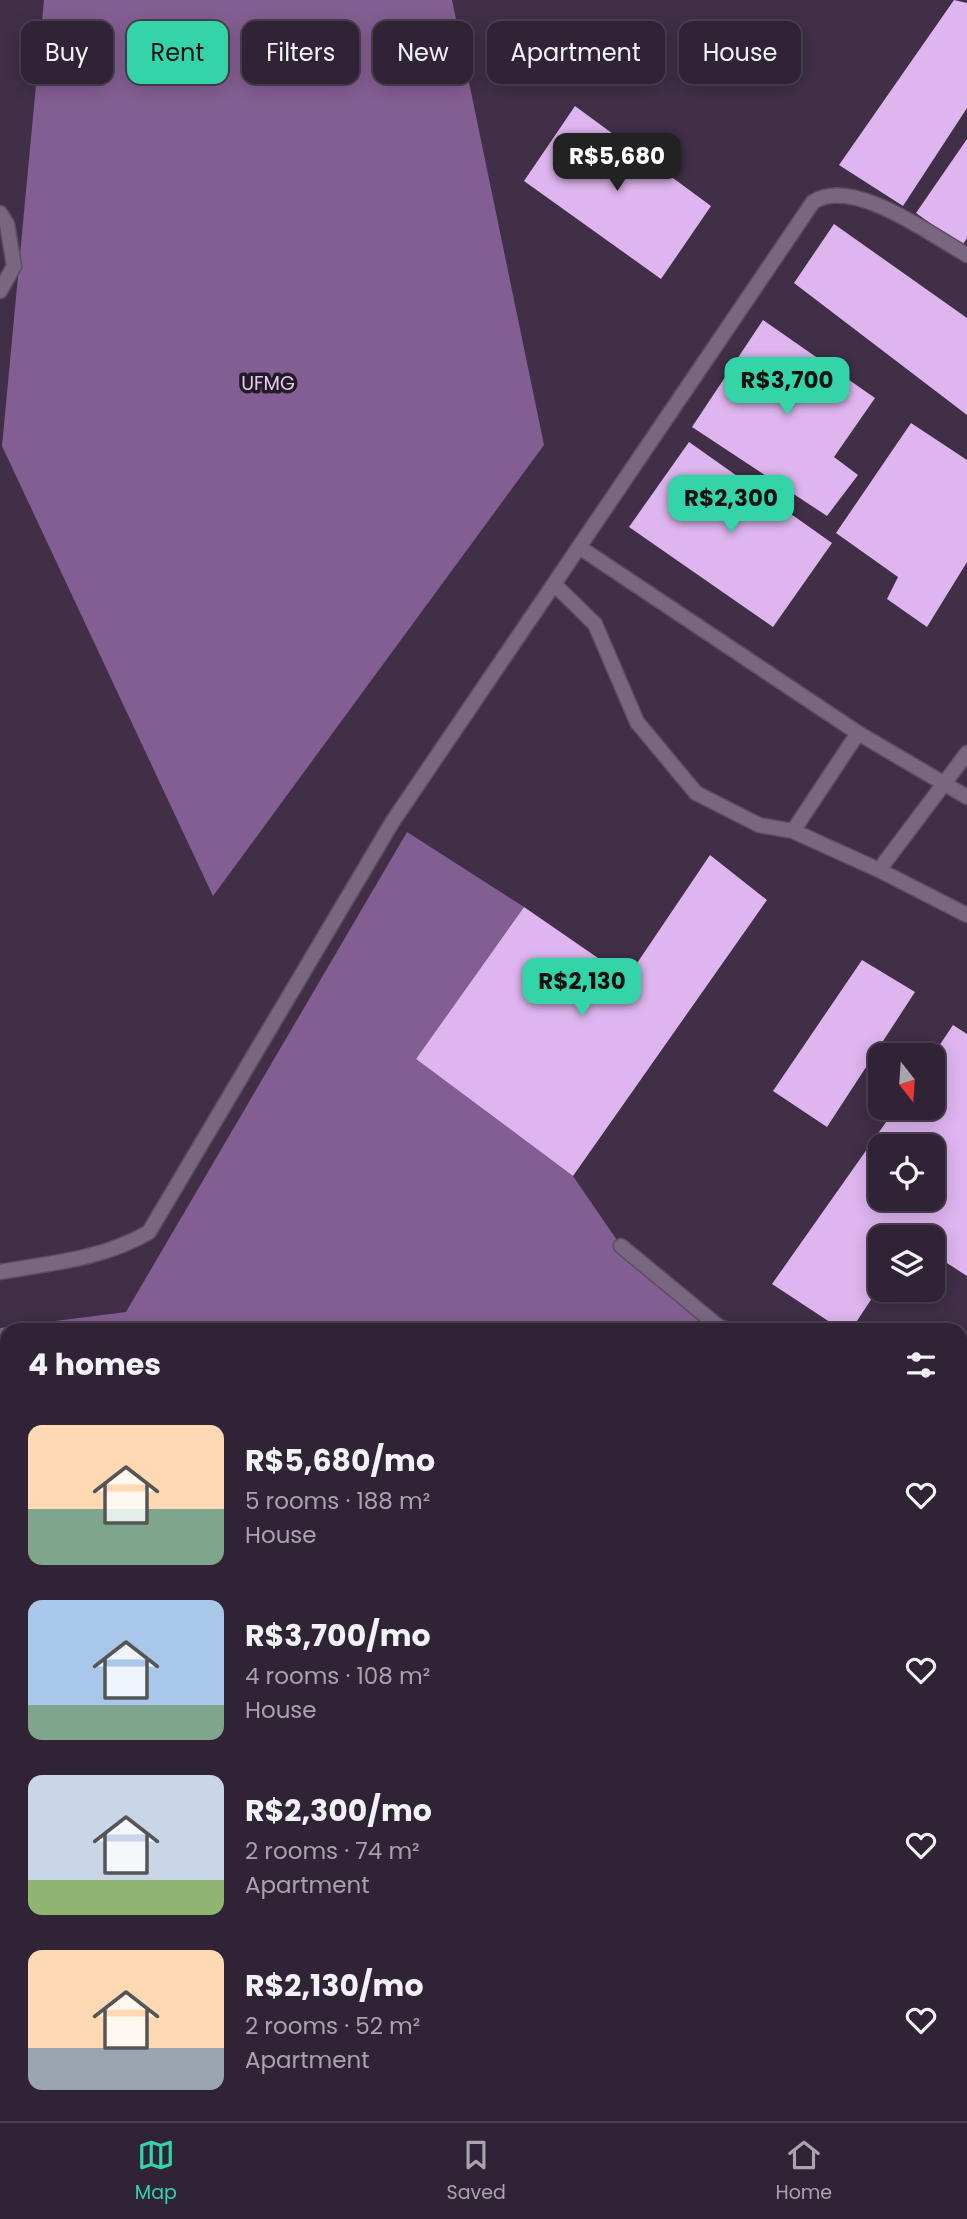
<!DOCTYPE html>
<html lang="en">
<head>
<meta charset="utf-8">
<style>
  :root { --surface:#302335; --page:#382b3d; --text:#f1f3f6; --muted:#a8a4ad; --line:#4b4050; --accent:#33d4a8 }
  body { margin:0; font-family:Poppins,sans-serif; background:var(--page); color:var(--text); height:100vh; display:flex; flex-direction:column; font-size:26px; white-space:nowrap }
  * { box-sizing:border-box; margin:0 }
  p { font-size:23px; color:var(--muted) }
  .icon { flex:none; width:38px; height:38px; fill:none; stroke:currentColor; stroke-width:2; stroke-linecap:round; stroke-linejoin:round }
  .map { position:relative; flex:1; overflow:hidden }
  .drawer { position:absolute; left:0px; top:1323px; width:968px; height:798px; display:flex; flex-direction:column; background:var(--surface); border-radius:21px 21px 0 0; box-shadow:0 4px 18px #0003,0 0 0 2px var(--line) }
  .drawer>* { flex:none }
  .hud { position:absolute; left:21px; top:21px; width:926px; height:63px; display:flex; gap:14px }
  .needle { width:46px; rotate:163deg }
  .controls { position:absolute; left:868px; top:1043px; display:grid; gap:14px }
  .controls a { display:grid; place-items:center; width:77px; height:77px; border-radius:14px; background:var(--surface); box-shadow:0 4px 18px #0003,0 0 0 2px var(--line); font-size:35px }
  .price { position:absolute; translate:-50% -60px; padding:0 16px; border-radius:14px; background:var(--accent); color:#111; font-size:23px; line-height:46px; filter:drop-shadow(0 2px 4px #0008) }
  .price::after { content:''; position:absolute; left:50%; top:42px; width:21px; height:16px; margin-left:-10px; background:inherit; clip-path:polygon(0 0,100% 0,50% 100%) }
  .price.current { background:#222; color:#fff }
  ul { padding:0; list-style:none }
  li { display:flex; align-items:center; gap:21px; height:175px; padding:0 28px }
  li span { display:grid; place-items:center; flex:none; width:196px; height:140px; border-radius:14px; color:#555 }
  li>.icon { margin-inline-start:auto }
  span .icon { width:84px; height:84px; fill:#fffc; stroke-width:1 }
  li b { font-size:30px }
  h2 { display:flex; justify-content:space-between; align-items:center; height:84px; padding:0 28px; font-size:30px }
  .pill { padding:0 24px; border-radius:14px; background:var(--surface); box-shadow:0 4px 18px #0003,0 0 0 2px var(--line); font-size:24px; line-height:63px }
  .pill.current { background:var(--accent); color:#111 }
  .tabs { display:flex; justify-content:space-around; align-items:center; height:98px; border-top:2px solid var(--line); background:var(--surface); font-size:19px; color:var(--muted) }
  .tabs a { display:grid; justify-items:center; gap:4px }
  .tabs .current { color:var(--accent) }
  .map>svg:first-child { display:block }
  .forest { fill:#835e92 }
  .building { fill:#deb5ef; fill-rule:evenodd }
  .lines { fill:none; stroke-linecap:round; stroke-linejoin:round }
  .service-casing { stroke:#5c4d62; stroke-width:17 }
  .minor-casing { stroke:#5c4d62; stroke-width:22 }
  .path { stroke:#9e90a3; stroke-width:4.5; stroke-dasharray:5 3.5; stroke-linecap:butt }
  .service { stroke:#796681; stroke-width:14 }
  .minor { stroke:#796681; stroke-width:19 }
  .labels { text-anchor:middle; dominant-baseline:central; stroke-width:7; stroke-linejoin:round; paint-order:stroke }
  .park-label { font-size:19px; fill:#e8c8f6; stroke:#221b26 }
</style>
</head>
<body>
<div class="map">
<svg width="967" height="2121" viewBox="0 0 967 2121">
  <rect width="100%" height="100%" fill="#402f47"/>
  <path class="forest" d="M44,0H452L544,445L213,896L2,446Z
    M407,832L524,907L416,1059L573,1176L621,1246L727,1330H7V2114H851L847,2121H0V1328L126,1312Z
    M967,1370V1942L961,1951V1373Z
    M967,2007V2121H887L892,2114H961V2016Z"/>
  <path class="building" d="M954,0L967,3V108L903,206L839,165Z
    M575,106L711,206L661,279L524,181Z
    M967,139V238L962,246L916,213Z
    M834,224L967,318V415L794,283Z
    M763,320L875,398L834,457L858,475L827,516L692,427Z
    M911,423L967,460V562L927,627L887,599L898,577L836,533Z
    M689,442L832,543L773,627L629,527Z
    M710,855L767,900L573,1176L416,1059L524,907L627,978Z
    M862,960L915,992L827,1127L773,1091Z
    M953,1025L967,1034V1276L933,1254V1237H880V1286L851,1330H842L772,1284L896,1108H933V1055ZM880,1146H933V1199H880Z
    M0,1437L7,1443V1488L0,1498Z"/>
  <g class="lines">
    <g class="service-casing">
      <path id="service" d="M0,213L7,224L14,266L0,291
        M579,547L813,202C853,176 931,235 967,255
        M554,584L595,624L637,722L696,793L759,825L793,831L858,733
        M793,831L879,870L967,753
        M879,870L967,915
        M621,1246L718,1326L727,1330
        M0,1272C50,1263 104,1259 149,1232L393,821L579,547L858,733L967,797
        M961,1373L967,1370"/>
    </g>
    <g class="minor-casing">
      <path id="minor" d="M961,1986L967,1977
        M870,2121L875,2114"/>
    </g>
    <path class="path" d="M589,2114L600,2121
      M135,2121V2114"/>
    <use href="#service" class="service"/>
    <use href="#minor" class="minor"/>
  </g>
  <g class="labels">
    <g class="park-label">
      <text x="268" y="383">UFMG</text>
    </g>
  </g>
</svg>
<div class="controls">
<a><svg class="needle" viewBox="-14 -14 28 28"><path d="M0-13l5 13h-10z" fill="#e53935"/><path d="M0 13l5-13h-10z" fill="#a8a4ad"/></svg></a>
<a><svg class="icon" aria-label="locate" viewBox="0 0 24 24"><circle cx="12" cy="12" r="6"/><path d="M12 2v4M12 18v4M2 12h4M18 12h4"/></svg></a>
<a><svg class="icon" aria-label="layers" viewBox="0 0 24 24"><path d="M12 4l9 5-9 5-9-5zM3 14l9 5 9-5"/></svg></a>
</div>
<b class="price current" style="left:617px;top:193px">R$5,680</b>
<b class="price" style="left:787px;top:417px">R$3,700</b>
<b class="price" style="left:731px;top:535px">R$2,300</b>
<b class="price" style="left:582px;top:1018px">R$2,130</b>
<div class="hud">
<a class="pill">Buy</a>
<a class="pill current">Rent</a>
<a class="pill">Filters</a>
<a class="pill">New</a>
<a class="pill">Apartment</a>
<a class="pill">House</a>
</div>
<section class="drawer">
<h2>4 homes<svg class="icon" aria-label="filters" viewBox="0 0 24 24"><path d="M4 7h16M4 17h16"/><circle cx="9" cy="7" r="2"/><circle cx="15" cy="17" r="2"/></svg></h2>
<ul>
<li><span style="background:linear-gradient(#ffd9b3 60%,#7fa58c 0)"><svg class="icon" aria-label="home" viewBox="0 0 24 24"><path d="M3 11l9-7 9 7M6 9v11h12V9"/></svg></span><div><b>R$5,680/mo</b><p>5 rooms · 188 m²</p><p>House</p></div><svg class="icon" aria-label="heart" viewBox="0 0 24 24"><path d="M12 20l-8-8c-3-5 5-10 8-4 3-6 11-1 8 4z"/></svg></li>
<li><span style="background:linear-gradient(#a9c7e8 75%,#7fa58c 0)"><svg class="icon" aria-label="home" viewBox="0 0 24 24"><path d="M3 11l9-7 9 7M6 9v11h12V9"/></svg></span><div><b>R$3,700/mo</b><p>4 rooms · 108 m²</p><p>House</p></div><svg class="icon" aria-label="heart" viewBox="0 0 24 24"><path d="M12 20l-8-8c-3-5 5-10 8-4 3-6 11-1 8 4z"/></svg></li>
<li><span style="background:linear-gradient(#c9d6e8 75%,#8fb573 0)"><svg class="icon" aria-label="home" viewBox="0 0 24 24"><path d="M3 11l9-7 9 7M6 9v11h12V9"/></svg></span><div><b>R$2,300/mo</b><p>2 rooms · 74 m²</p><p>Apartment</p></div><svg class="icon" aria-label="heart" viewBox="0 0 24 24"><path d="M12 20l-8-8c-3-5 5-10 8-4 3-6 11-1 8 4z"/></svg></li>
<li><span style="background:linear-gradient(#ffd9b3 70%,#9aa5b1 0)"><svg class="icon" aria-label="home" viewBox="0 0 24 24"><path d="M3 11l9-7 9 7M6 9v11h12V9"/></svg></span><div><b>R$2,130/mo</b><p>2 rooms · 52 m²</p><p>Apartment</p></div><svg class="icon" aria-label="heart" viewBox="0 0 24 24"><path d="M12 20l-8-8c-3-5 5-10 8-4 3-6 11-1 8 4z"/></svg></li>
</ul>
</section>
</div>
<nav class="tabs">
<a class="current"><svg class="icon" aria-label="map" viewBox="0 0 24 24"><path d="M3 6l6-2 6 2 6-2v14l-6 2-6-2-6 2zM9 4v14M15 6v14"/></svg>Map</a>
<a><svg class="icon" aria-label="saved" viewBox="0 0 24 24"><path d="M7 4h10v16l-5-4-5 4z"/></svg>Saved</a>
<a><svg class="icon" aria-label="home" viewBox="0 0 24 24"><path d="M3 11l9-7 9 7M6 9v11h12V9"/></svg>Home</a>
</nav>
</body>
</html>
